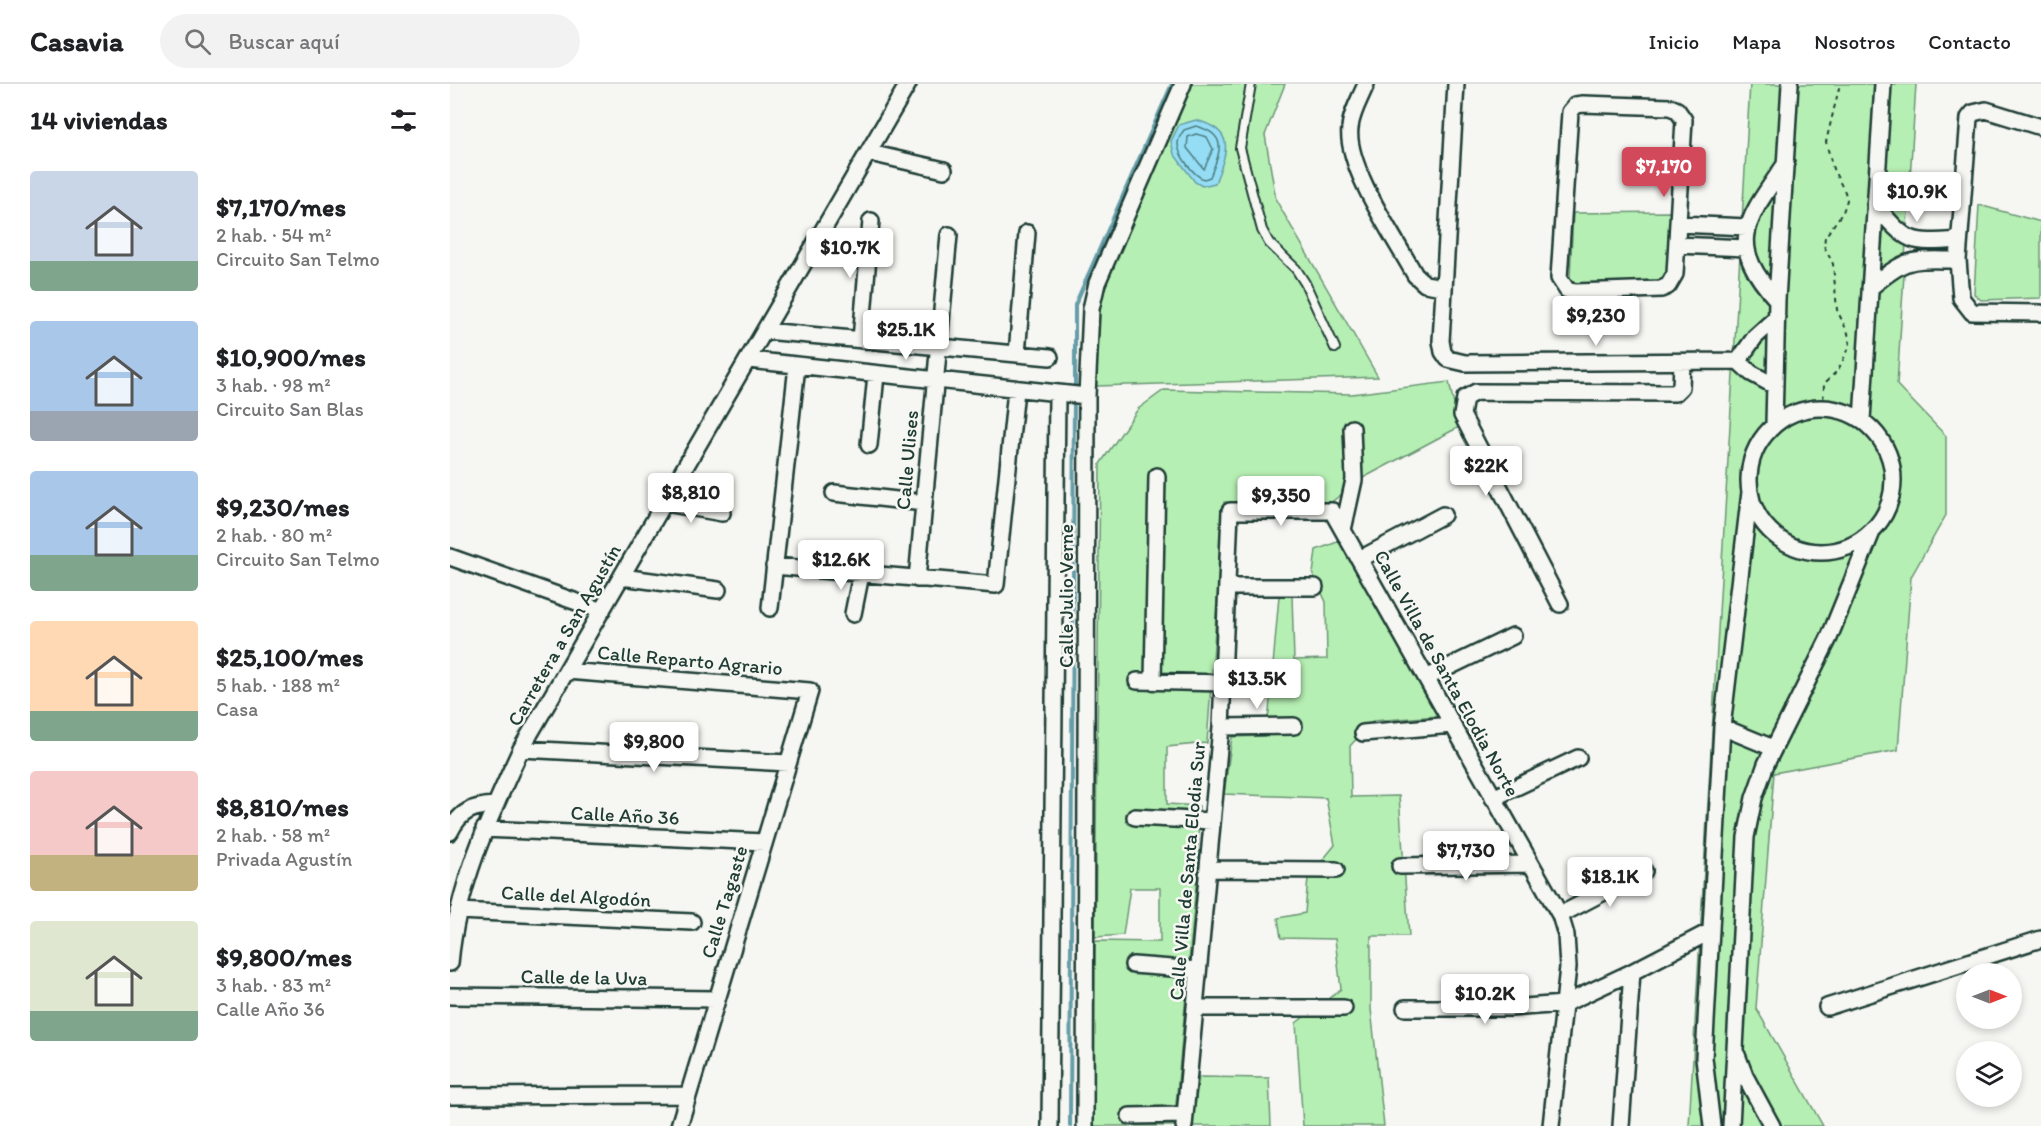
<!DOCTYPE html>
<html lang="es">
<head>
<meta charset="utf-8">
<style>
  :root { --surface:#fff; --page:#f2f2f2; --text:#202124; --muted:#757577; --line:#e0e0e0; --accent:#d1495b }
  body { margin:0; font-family:Itim,sans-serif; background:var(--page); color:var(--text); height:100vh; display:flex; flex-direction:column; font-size:22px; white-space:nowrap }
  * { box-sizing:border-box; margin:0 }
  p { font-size:20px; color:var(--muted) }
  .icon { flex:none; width:33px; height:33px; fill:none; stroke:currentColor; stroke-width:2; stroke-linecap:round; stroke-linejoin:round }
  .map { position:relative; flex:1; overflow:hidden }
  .details { display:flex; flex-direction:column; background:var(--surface); width:450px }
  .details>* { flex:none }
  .needle { width:39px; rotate:90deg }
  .buttons { position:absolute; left:1506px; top:879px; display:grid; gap:12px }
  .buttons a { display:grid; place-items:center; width:66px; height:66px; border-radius:50%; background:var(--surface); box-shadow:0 3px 9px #0003; font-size:30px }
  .price { position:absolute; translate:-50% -51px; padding:0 14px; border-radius:6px; background:#fff; color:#222; font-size:20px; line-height:39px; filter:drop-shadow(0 2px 3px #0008) }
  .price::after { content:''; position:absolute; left:50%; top:36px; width:18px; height:14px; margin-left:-9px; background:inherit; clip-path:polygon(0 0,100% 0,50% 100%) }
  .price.on { background:var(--accent); color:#fff }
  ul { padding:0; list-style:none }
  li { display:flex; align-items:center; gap:18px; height:150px; padding:0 30px }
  li span { display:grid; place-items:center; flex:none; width:168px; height:120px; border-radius:6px; color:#555 }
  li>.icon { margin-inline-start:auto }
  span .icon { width:72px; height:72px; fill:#fffc; stroke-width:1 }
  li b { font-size:26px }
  h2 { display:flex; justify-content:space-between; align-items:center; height:72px; padding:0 30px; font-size:26px }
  header { display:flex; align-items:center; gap:36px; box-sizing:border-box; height:84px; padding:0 30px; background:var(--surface); border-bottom:2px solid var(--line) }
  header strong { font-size:28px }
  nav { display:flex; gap:33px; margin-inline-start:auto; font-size:21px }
  .search { width:420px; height:54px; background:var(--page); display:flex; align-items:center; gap:15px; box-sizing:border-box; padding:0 21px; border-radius:33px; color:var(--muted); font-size:22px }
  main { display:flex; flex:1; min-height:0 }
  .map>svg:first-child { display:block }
  .green { fill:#b6efb3; stroke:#6a9674; stroke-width:1.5 }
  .water { fill:#94ddf5; stroke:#659da8; stroke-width:1.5 }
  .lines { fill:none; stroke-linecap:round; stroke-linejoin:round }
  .shore { stroke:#4e7d81; stroke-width:1.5 }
  .stream { stroke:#659da8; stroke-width:4 }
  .service-casing { stroke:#1f3d34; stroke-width:12 }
  .minor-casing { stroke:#1f3d34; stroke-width:20 }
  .path { stroke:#1f3d34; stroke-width:2; stroke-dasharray:4.5 4.5; stroke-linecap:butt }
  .service { stroke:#f6f6f2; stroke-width:8 }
  .minor { stroke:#f6f6f2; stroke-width:15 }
  .labels { text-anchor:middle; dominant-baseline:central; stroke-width:5; stroke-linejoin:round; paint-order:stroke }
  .street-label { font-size:20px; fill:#1f3d34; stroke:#f6f6f2 }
</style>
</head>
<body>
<header>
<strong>Casavia</strong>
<div class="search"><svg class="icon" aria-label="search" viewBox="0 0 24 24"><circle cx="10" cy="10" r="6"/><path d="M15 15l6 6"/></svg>Buscar aquí</div>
<nav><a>Inicio</a><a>Mapa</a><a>Nosotros</a><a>Contacto</a></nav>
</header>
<main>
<section class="details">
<h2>14 viviendas<svg class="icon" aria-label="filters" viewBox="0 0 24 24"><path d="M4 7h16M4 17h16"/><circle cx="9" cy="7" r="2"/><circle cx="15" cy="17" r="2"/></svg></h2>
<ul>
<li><span style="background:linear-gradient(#c9d6e8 75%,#7fa58c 0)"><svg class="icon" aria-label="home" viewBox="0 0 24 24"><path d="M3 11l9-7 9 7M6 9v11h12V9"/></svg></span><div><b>$7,170/mes</b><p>2 hab. · 54 m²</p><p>Circuito San Telmo</p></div></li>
<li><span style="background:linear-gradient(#a9c7e8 75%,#9aa5b1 0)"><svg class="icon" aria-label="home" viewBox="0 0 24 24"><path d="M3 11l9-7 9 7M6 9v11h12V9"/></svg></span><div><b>$10,900/mes</b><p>3 hab. · 98 m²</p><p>Circuito San Blas</p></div></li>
<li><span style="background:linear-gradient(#a9c7e8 70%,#7fa58c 0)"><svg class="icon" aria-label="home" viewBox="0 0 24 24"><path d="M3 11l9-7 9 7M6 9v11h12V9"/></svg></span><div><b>$9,230/mes</b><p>2 hab. · 80 m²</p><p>Circuito San Telmo</p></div></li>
<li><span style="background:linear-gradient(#ffd9b3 75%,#7fa58c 0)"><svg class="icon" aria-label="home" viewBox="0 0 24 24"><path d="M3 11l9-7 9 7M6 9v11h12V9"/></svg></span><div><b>$25,100/mes</b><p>5 hab. · 188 m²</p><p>Casa</p></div></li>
<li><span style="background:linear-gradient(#f6c9c9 70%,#c2b280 0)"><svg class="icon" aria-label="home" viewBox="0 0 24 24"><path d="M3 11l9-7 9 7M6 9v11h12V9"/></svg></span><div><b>$8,810/mes</b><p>2 hab. · 58 m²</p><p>Privada Agustín</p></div></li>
<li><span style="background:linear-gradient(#dfe7d0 75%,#7fa58c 0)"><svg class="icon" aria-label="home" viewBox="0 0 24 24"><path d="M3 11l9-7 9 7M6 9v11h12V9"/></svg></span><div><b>$9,800/mes</b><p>3 hab. · 83 m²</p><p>Calle Año 36</p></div></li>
</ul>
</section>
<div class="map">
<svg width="1591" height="1042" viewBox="0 0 1591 1042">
  <rect width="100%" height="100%" fill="#f6f6f2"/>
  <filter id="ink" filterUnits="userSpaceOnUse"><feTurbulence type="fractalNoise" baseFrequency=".0167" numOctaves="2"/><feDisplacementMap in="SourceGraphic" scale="12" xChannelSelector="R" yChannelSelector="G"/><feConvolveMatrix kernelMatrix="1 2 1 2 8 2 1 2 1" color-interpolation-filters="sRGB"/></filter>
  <g filter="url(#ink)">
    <path class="green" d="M740,0H835L815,51L826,116L928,293L646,302V234L658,189Z
      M1300,0H1466L1447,301L1496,352V431L1461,493L1448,666L1324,689L1306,924L1373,1042H1239Z
      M1529,121L1591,138V214L1531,216L1524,210Z
      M1221,128V188L1210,201L1125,200L1120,195L1123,129Z
      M999,298L1009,343L913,394L880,419L774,418L757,659L717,663V720L749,722L748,780L724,1042H644L645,857L710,858V804H680L673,851L645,853L650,380L688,325L714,306L902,310Z
      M890,457L988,632L923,637L900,662L901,713L949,712L959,852H921V925L934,1042H853L846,939L891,905L885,855L831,854L828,834L855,829L858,794L885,761L876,714L774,710L782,653L814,652L819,628L829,512H842L844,576L877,575L876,518L863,490L866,466Z
      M749,993L819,994L821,1042H742Z"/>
    <path class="water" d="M746,36C787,47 777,68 765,99L752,102L745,98L724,70L721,57L729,41Z"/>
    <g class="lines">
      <path class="shore" d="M746,42C779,51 770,68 760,93L754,95C744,92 728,71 728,60C728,55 731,50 734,46Z
        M746,50L757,53L763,65L754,85L737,64L738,53Z"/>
      <path class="stream" d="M625,306V221L722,0
        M620,1042L624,314"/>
      <g class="service-casing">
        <path id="service" d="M801,0L790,64L812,146L819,159L846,185L855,199L885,264"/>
      </g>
      <g class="minor-casing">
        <path id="minor" d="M916,0C911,13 901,29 900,44C895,82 946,156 965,191L975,200L993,203
          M1006,0L991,257L993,268L998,275L1015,279L1288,277L1301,289L1323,301
          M1133,20L1220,23L1227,26L1234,36L1225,190L1218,202L1211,205L1125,208L1117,206L1109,194L1120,28L1126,21Z
          M1591,43L1536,26L1523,29L1519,34L1508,176L1511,214L1522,228L1591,229
          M420,69L494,86
          M1425,121C1458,159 1459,160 1509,156
          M1229,140L1297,143
          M1227,161L1296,164
          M1420,204C1458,172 1460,176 1508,176
          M1327,216C1274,158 1298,135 1336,79
          M315,247L600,273
          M411,256L421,137
          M567,270L577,149
          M299,276L637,312
          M1288,277L1305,253L1327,233
          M1299 396a72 72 0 1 1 144 0a72 72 0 1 1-144 0Z
          M1412,336L1433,0
          M1324,340L1327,216L1340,0
          M419,361L426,291
          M384,409L474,419
          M216,419L272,429
          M893,446L904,396L902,344
          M0,473L152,527
          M910,475L993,431
          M324,482L546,501L566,306
          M172,493L268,506
          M467,495L499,151
          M777,503H865
          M1110,520L1012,331L1015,314L1026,308L1225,309L1231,303L1232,279
          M320,524L347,282
          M403,530L411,490
          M117,587L360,607L229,1042
          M976,594L1063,552
          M687,597L774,599
          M703,597L707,392
          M771,643L844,642
          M1272,643L1323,664
          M913,649L1002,641
          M71,665L338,679
          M1043,714L1128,674
          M685,733L762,737
          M34,745L314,758
          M0,748C10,727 23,722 45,721
          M950,782L1081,780
          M758,785L886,786
          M8,827L242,838
          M1110,831L1194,787
          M0,879C7,802 39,734 71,665L458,0
          M683,881L748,886
          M0,912L267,915
          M1377,923L1591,855
          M745,924H894
          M955,924H1061L1114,920L1182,888L1261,847
          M1287,971L1295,992L1322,1042
          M0,1012L238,1011
          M680,1032L735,1031
          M600,1042L607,310
          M635,1042L637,312L641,225L647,199L733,0
          M734,1042L771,643L780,427H882L1110,831L1116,851L1118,883L1101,1042
          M1171,1042L1182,888
          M1262,1042L1254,974L1272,643L1300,408
          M1281,1042L1296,753L1304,714L1316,680L1379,554L1422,448"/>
      </g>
      <path class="path" d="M1373,324L1374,300L1388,286L1400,262L1398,249L1387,226L1383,180L1374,162L1375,153L1393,128L1397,116L1395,108L1383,85L1376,58L1390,0"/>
      <use href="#service" class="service"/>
      <use href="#minor" class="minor"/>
    </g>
  </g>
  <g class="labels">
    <g class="street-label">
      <text transform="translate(457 376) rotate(-85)">Calle Ulises</text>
      <text transform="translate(616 512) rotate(-90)">Calle Julio Verne</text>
      <text transform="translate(114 551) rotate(-60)">Carretera a San Agustín</text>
      <text transform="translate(240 576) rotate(5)">Calle Reparto Agrario</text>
      <text transform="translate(997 589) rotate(61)">Calle Villa de Santa Elodia Norte</text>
      <text transform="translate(175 731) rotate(3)">Calle Año 36</text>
      <text transform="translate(737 787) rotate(-85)">Calle Villa de Santa Elodia Sur</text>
      <text transform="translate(126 812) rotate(3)">Calle del Algodón</text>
      <text transform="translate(274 818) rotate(-73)">Calle Tagaste</text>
      <text transform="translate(134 893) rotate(1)">Calle de la Uva</text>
    </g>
  </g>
</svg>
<div class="buttons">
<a><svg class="needle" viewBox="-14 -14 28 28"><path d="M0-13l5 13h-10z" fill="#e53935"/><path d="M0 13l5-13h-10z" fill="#757577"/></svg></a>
<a><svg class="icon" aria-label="layers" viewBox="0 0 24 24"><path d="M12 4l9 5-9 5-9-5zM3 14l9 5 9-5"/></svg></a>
</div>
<b class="price on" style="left:1214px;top:114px">$7,170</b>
<b class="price" style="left:1467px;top:139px">$10.9K</b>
<b class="price" style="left:400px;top:195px">$10.7K</b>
<b class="price" style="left:1146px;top:263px">$9,230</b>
<b class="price" style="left:456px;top:277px">$25.1K</b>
<b class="price" style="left:1036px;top:413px">$22K</b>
<b class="price" style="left:241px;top:440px">$8,810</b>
<b class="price" style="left:831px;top:443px">$9,350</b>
<b class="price" style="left:391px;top:507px">$12.6K</b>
<b class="price" style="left:807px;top:626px">$13.5K</b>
<b class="price" style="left:204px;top:689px">$9,800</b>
<b class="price" style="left:1016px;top:798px">$7,730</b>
<b class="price" style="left:1160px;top:824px">$18.1K</b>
<b class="price" style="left:1035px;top:941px">$10.2K</b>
</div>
</main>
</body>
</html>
